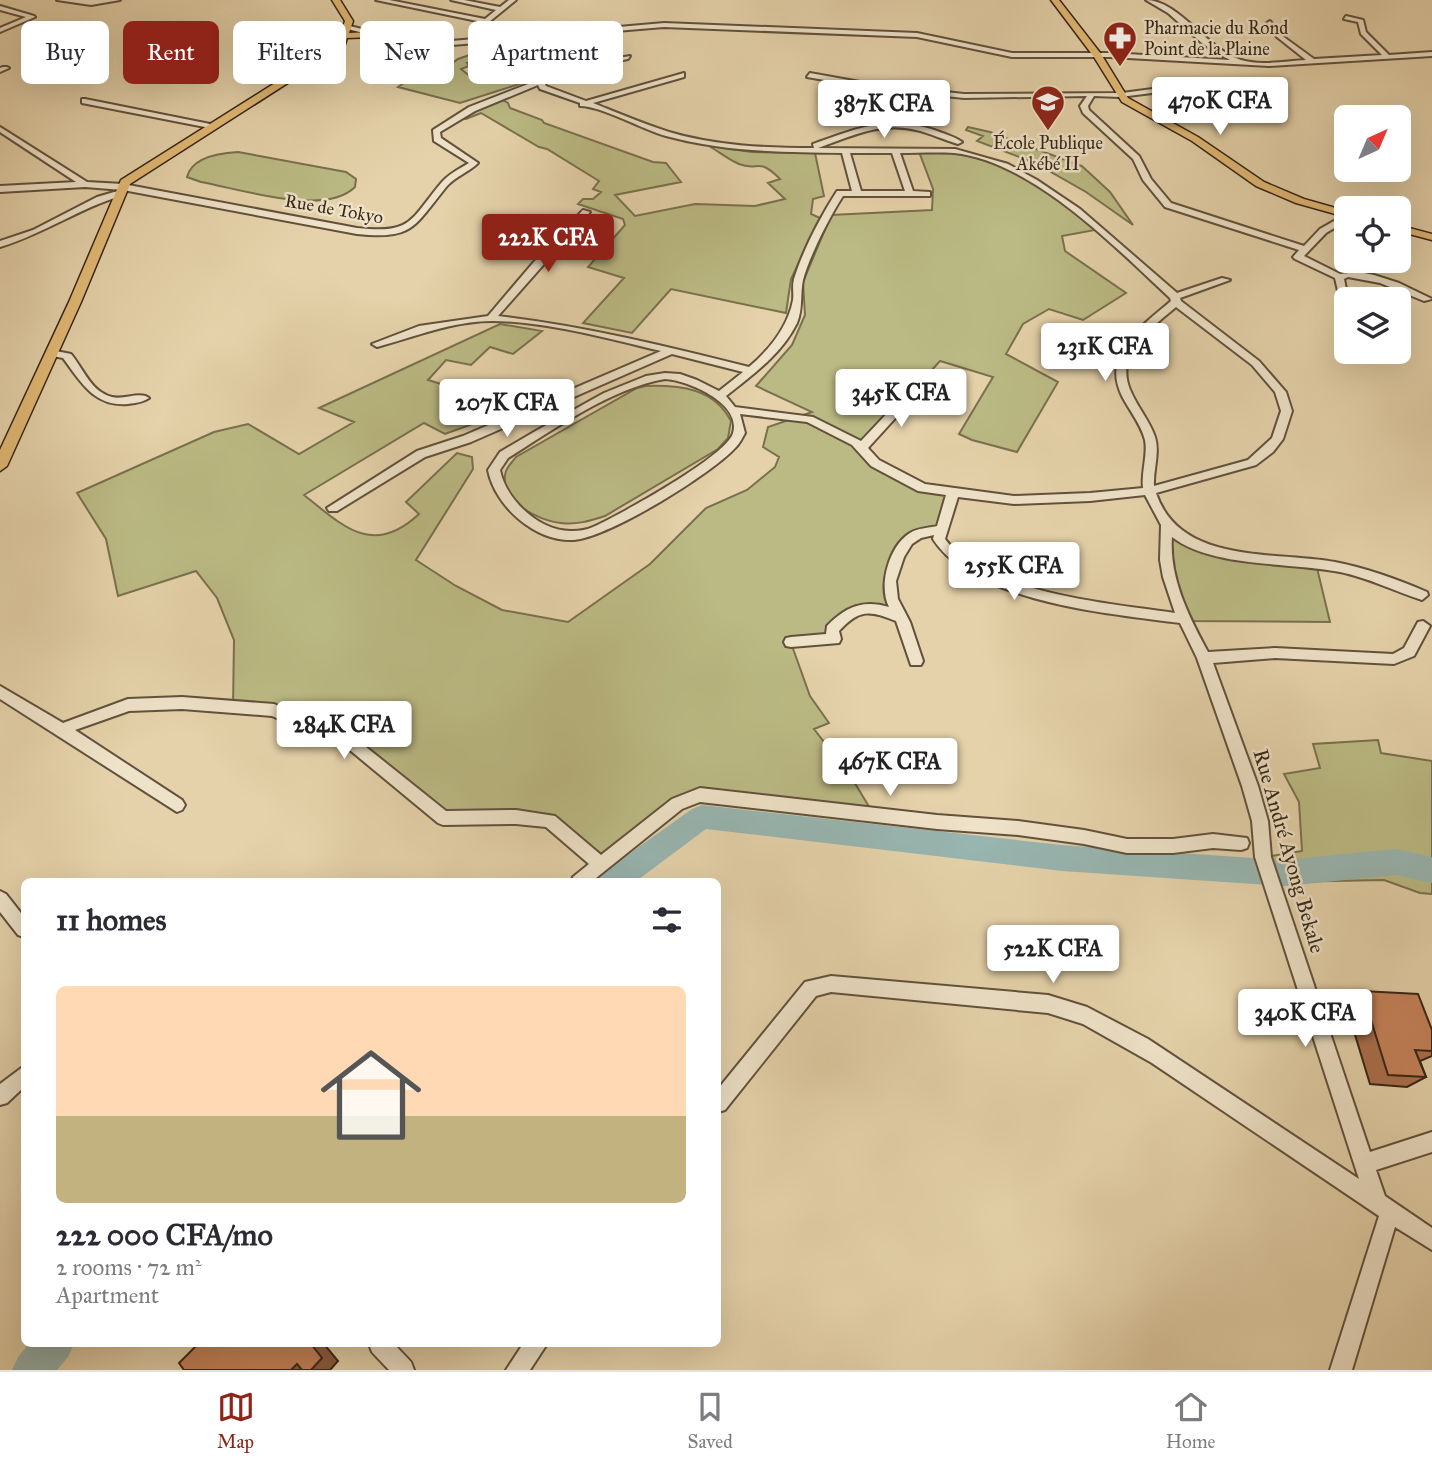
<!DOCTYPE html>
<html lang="en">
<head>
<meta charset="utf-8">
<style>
  :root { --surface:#fff; --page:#f2f2f3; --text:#2b2b33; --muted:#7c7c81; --line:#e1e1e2; --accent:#8f2418 }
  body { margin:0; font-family:"IM FELL Great Primer",serif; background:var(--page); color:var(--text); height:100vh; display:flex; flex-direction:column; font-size:26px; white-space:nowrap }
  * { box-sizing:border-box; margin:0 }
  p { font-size:23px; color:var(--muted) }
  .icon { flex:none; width:38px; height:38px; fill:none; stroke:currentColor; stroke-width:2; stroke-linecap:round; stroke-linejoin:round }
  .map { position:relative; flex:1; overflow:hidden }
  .side { position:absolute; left:21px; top:878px; width:700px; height:469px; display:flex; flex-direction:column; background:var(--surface); border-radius:10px; box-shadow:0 7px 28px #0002 }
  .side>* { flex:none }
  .guide { position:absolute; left:21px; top:21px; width:700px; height:63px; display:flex; gap:14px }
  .needle { width:46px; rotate:44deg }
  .buttons { position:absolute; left:1334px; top:105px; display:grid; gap:14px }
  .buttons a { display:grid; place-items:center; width:77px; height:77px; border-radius:10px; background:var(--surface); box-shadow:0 7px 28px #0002; font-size:35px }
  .price { position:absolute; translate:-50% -60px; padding:0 16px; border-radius:7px; background:#fff; color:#222; font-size:23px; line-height:46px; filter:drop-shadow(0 2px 4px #0008) }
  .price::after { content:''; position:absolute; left:50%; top:42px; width:21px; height:16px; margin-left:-10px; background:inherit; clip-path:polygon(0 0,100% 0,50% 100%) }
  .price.on { background:var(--accent); color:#fff }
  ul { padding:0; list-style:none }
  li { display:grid; align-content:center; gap:14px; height:371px; padding:0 35px }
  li+li { border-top:2px solid var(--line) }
  li span { display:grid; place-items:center; height:217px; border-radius:10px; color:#555 }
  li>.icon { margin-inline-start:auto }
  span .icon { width:126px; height:126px; fill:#fffc; stroke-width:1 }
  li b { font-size:30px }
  h2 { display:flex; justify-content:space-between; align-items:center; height:84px; padding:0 35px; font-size:30px }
  .tag { padding:0 24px; border-radius:10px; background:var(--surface); box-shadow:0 7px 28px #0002; font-size:24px; line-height:63px }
  .tag.on { background:var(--accent); color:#fff }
  .tabs { display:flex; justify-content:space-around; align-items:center; height:98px; border-top:2px solid var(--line); background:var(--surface); font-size:19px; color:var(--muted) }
  .tabs a { display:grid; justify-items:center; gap:4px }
  .tabs .on { color:var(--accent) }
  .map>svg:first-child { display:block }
  .green { fill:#bbba84; stroke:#79704e; stroke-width:2 }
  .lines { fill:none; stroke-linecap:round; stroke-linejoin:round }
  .river { fill:#98b6b1; fill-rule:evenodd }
  .minor-casing { stroke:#62513c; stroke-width:4 }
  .major-casing { stroke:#372617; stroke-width:3 }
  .minor { fill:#eee2c8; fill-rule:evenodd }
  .major { fill:#e2b975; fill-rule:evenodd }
  .wall { fill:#aa704d; stroke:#372617; stroke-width:2 }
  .shaded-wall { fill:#8b5b3f; stroke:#372617; stroke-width:2 }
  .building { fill:#c6825a; stroke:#372617; stroke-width:2 }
  .labels { text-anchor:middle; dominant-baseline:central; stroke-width:5; stroke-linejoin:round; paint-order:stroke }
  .far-poi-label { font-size:18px; fill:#372617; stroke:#eee2c8; text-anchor:start }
  .far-street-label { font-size:18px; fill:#372617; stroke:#eee2c8 }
  .street-label { font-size:21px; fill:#372617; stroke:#eee2c8 }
</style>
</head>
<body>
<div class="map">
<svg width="1432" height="1370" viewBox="0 0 1432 1370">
  <rect width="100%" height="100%" fill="#e5d2aa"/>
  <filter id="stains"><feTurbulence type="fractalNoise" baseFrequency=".00286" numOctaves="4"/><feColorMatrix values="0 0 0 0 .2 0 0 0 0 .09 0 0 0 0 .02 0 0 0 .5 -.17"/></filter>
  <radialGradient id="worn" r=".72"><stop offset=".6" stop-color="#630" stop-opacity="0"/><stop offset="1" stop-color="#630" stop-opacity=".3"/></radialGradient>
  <path class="green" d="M503,47L506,50L475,57L477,61L467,63L469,66L461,69L471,77L488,73L499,83L533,75L535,79L460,103L398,87L408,80L380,75L384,70L375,66L380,63L392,62L389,69L416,75L443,70L458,59L478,52Z
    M499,98L508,103L510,108L542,120L544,123L653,162L666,163L681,182L615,195L635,216L695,204L755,206L785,199L768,183L780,179C757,156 759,172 739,164C729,160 719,152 709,146L752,152L815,153L824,196L813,199L811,214L820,218L791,279L786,313L671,289L632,333L583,323L624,278L588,267L625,225L623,219L578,204L583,199H593L601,192L593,189L599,181L547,149L539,147L481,113L466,119L456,117L489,99Z
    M968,127L990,132L1082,166L1110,192L1133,225L1086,192L1035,163L977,141L983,136L966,130Z
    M918,149C999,154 1035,179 1095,230L1062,236L1065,251L1126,293L1083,320L1049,309L1023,324L1006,354L1058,382L1017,452L972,440L959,434L993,377L940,361L863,447C885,475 919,487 953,493L942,529L917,534L890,581L899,617L884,609L843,616L834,639L791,643L810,696L829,723L814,729L828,747L841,743L848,749L838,755L874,815L700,795L601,865L550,821L443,818L356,747L274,710L233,707L234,640L217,598L196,571L118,596L106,539L77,493L214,432L248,424L299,454L354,422L319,408L500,324L542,331L513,354L490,347L471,365L446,360L428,380L464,391L451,407L467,410L480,401L508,408L500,414L445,434L424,423L304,495C344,527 373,557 419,514L406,502L457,453L472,457L473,469L416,560L456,586L502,610L568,622L650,564L706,508L747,490L775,467L779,457L763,447L768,427L812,412L756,386L792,345L805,315L803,282L831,215L932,210L933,189Z
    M238,152L346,172L356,179L355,187C325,217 240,189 201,182L187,177C192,157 220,153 238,152Z
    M646,386C680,385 714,388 731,421L728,438L718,449L605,516C590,521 576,525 561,523C538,521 497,500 506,471C508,466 513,461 516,457L637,388Z
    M1167,526L1188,544L1316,564L1330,622L1184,621L1173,588Z
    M1378,740L1381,753L1432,761V894L1420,893L1384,880L1281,882L1271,856L1302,851L1299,802L1284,774L1320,768L1313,744Z"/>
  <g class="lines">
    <path class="river" d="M702,805L1062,845L1285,860L1396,849L1432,857V883L1396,875L1285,886L1062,871L706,829L635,882H598L602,873L692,809Z
      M29,1344H74L68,1357L57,1370H12L18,1357Z"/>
    <g class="minor-casing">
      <path id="minor" d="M57,0H120L91,5Z
        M376,0H389L485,19L496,10L451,0H464L500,7L509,0H516L489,22L504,37L664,23L917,33L1012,53H1110L1230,60L1203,44L1168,13L1146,0C1178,0 1207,49 1241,60C1260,66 1286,61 1306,60L1277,37L1267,23L1270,21L1281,35L1314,59L1382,55L1361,34L1358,22L1344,19L1346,16L1363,20L1366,32L1389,55L1432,52V56L1269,66L1110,57H1012L917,37L664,27L508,40L522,54L571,46V48L526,58L539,72L630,56L628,59L541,76L546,86L586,101L684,73V77L593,103C618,113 644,124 669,132C716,146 766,148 814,148L813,144C858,128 889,114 937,131C945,134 955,137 962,142L958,144C944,140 930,133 916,130C881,121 850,137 818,148L955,149L1008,164L1037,180L1080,209L1177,293L1222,278L1230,280L1180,298L1181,301L1259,361L1286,392L1292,411L1283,439L1273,452L1256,465L1156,493C1180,565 1274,551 1335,562C1366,568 1397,579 1427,592L1428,595L1422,600C1394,591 1369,578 1340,572C1291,562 1212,568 1172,537C1169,578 1189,617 1208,652L1275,648L1393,654L1404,648L1418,622L1423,621L1430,626L1414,656L1394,664L1275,658L1213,663L1258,786L1268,821L1271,857L1370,1152L1432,1132V1152L1376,1170L1385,1196L1432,1228V1250L1395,1227L1352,1370H1330L1379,1216L1152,1063L1083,1024L1048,1013L831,992L816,996L725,1110L718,1112V1089L805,982L831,976L1048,995L1087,1007L1148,1039L1359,1179L1255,857L1252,821L1242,786L1197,658L1180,623C1111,614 973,602 933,539L934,535L921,538L912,544L904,557L896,581L898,599L910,622L923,661L921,665H911L896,621C870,610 859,609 839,631L841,639L839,643L791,647L786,646L784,642L786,638L791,637L826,634L827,626C845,607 863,599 889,607C878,586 889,546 910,533C918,528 928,528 937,526L946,495L918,491L871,466L852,445L807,422L740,414L745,433C742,438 740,443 736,447C712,474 609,537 574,540C535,542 495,506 488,470L500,452L534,432L604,393L646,376L665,373L680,374L697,380L719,391L743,372L672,354L471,442L425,457L337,511H329L327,508L417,451L463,436L661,351C610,339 544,321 492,321C453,321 414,337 377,347L372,344L419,326L488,316L533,263L583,210L590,212L498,316C584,326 666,346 749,367C769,350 788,327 793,300C794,293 792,286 794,279C803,250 821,216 837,191H852L842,153C783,152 724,152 666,136C644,130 601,106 580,106V103L540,89L538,85L475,111L440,132L441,138L478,163C469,172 456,176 447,186C414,226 414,240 357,234L123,190L85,187L0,192V186L76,182L0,132V127L87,182L123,184L357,228C413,234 410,220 442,182C449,174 459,169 469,163L434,141L433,130L469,107L536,81L532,72L500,41L440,46L401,43L344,28L346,25L401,39L440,42L497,37L482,22ZM850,153H892L905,191H861ZM900,153C917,153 936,152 954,153C1032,161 1115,247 1170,298L1171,301C1141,327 1101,353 1122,396C1129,410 1141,424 1145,440C1148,455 1141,472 1143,488L1090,493L1014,496L925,484L879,460L868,448L920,391L921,389L916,386L912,387L861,441L813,417L735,407L726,396C752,375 781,355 797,323C803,309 800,294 803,280C809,257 830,216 843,196H930V192L913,191ZM1176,307L1252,365L1275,392L1281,411L1272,438L1248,460L1154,486C1153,470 1160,453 1155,437C1150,422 1139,409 1132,394C1112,355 1149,330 1176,307ZM665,379C687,380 742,403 733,433C727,456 618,516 593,527C586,530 579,531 572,531C540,532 506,500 500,470L508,458C554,429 612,388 665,379ZM1145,495L1161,525L1160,560L1163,577L1175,613C1112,604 985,593 945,539L958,497L1014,504L1090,501Z
        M0,6L34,16L35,17L0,32V28L26,17L0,10Z
        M3,67H7L9,68L0,72V68Z
        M810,73L871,84L964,94L1122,93L1168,87L1193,93V97H1190L1168,91L1120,97L1094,96L1088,106L1089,110L1139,156L1151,179L1171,203L1304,246L1320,229L1346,214V221L1326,233L1304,256L1340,274L1359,272L1374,275L1399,283L1432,299L1424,301L1380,283L1348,277L1344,279L1348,299H1346V304H1341L1335,278L1295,259L1293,257L1299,250L1165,207L1143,180L1133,159L1083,113L1080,106L1087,96L964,98L871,88L807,77Z
        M85,99L210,124L214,126L210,128L82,103V99Z
        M121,190L125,193L124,195C81,207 44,234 0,247V241L33,230L97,197Z
        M51,350L71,354C83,368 91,392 112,397C124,400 140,391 149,398C143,402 136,403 128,404C94,407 81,382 63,358L47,355L46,353Z
        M0,686L63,723L128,699L182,697L274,704L361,743L446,811L516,810L555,816L601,855L672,799L700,788L937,815L1018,821L1084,830L1127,839H1173L1213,834L1247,838L1249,843L1247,848L1241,850L1213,848L1173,853H1127L1084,844L1018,835L937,829L700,802L682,809L591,882H571L573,877L589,864L546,827L516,824L443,825L438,823L351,751L272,716L182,709L129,711L75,730L182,800L185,805L182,810L177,812L0,699Z
        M0,891L6,894L24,917V937L18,935L0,912Z
        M24,1066V1087L7,1103L0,1105V1084Z
        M369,1344H394L411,1362L414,1370H389L372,1352Z
        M523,1344H547L530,1370H506Z"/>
    </g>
    <g class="major-casing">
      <path id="major" d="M332,0H340L353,21L349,33L371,32L374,37L347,38L344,47L130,184L81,302L7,466L0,471V450L69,302L121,180L337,44L345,21Z
        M1051,0H1059L1101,54L1128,98L1198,137L1264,182L1304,199L1346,211V217L1296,203L1256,186L1192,141L1122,102L1094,57Z
        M1398,225L1432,234V240L1398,231Z"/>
    </g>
    <use href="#minor" class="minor"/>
    <use href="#major" class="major"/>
  </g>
  <path class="wall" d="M1362,991L1432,1030V1056L1420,1061L1426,1077L1407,1087L1370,1084L1345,1002Z"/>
  <path class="shaded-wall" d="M311,1344H324L338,1361L330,1370H291Z"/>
  <path class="building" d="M1362,991L1418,994L1432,1030V1051L1415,1050L1426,1077L1388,1075Z
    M198,1344H311L322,1358L311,1370H302L297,1364L291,1370H184L179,1363Z"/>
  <defs>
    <g id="pharmacy-pin" transform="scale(1.75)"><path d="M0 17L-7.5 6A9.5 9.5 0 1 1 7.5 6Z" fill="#8f2418" stroke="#eee2c8"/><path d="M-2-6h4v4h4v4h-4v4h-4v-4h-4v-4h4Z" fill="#fff"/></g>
    <g id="school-pin" transform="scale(1.75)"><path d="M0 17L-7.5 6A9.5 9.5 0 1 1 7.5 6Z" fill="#8f2418" stroke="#eee2c8"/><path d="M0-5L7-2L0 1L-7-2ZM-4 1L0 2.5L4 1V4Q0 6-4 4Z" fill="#fff"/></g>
  </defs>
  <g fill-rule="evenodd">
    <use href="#pharmacy-pin" x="1120" y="38"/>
    <use href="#school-pin" x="1048" y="102"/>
  </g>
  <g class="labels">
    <g class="far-poi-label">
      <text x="1144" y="28">Pharmacie du Rond<tspan x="1144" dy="21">Point de la Plaine</tspan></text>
      <text x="1048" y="143" text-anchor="middle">École Publique<tspan x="1048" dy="21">Akébé II</tspan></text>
    </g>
    <g class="far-street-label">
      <text transform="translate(334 209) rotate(10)">Rue de Tokyo</text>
    </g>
    <g class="street-label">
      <text transform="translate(1289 851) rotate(74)">Rue André Ayong Bekale</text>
    </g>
  </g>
  <rect width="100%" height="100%" filter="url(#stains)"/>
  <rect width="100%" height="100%" fill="url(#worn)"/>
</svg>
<div class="buttons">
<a><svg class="needle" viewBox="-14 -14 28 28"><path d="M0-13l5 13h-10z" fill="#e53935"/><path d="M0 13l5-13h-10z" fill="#7c7c81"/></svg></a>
<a><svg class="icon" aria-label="locate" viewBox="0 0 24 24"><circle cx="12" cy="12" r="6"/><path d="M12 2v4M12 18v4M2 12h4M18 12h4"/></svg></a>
<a><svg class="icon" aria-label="layers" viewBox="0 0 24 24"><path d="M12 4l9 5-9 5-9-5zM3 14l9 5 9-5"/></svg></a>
</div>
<b class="price" style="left:1220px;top:137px">470K CFA</b>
<b class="price" style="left:884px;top:140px">387K CFA</b>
<b class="price on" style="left:548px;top:274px">222K CFA</b>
<b class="price" style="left:1105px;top:383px">231K CFA</b>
<b class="price" style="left:901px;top:429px">345K CFA</b>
<b class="price" style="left:507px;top:439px">207K CFA</b>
<b class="price" style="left:1014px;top:602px">255K CFA</b>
<b class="price" style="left:344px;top:761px">284K CFA</b>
<b class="price" style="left:890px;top:798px">467K CFA</b>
<b class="price" style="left:1053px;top:985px">522K CFA</b>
<b class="price" style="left:1305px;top:1049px">340K CFA</b>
<div class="guide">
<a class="tag">Buy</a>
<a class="tag on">Rent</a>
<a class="tag">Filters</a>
<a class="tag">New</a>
<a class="tag">Apartment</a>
</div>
<section class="side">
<h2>11 homes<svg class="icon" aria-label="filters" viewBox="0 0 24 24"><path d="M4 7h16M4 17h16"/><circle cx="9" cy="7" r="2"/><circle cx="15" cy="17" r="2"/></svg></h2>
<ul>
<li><span style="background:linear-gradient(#ffd9b3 60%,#c2b280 0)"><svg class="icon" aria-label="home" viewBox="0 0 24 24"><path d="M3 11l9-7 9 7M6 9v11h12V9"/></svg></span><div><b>222 000 CFA/mo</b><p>2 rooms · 72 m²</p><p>Apartment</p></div></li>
</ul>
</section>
</div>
<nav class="tabs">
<a class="on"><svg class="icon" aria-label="map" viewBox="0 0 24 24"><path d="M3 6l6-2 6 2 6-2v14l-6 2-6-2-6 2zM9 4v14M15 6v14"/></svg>Map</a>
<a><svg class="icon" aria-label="saved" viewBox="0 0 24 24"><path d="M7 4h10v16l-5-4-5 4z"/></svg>Saved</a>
<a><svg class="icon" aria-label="home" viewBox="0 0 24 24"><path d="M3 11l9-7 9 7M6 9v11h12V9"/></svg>Home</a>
</nav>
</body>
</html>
